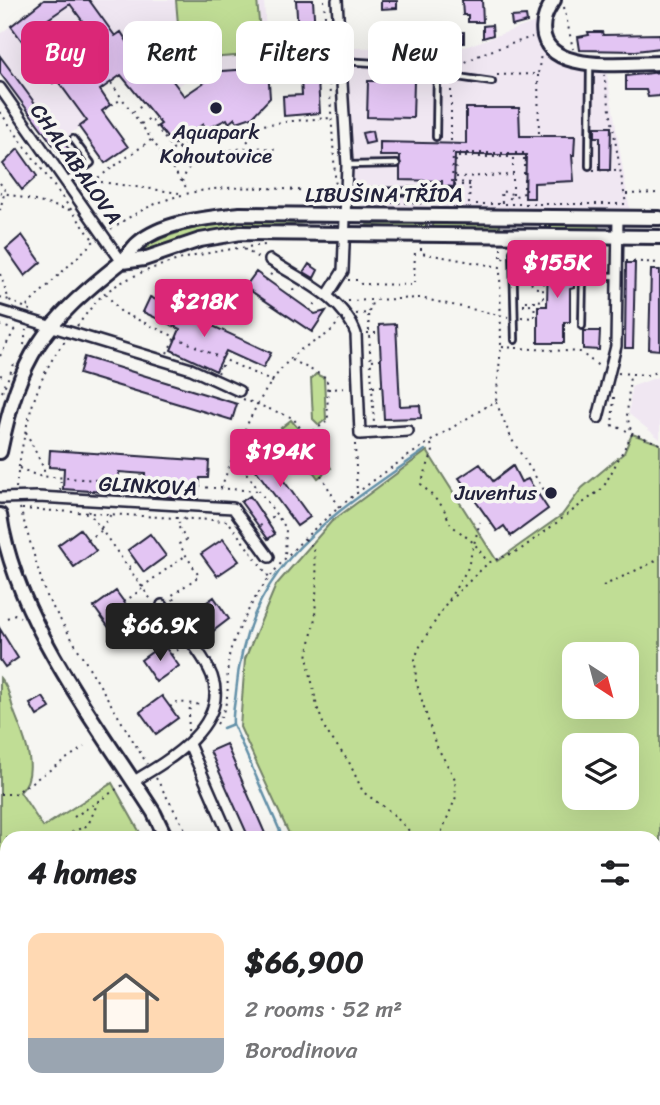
<!DOCTYPE html>
<html lang="en">
<head>
<meta charset="utf-8">
<style>
  :root { --surface:#fff; --page:#f6f6f6; --text:#202124; --muted:#757577; --line:#e0e0e0; --accent:#db2777 }
  body { margin:0; font-family:Sriracha,sans-serif; background:var(--page); color:var(--text); height:100vh; display:flex; flex-direction:column; font-size:26px; white-space:nowrap }
  * { box-sizing:border-box; margin:0 }
  p { font-size:23px; color:var(--muted) }
  .icon { flex:none; width:38px; height:38px; fill:none; stroke:currentColor; stroke-width:2; stroke-linecap:round; stroke-linejoin:round }
  .map { position:relative; flex:1; overflow:hidden }
  .drawer { position:absolute; left:0px; top:831px; width:662px; height:275px; display:flex; flex-direction:column; background:var(--surface); border-radius:21px 21px 0 0; box-shadow:0 7px 28px #0002 }
  .drawer>* { flex:none }
  .guide { position:absolute; left:21px; top:21px; width:620px; height:63px; display:flex; gap:14px }
  .needle { width:46px; rotate:144deg }
  .tools { position:absolute; left:562px; top:642px; display:grid; gap:14px }
  .tools a { display:grid; place-items:center; width:77px; height:77px; border-radius:14px; background:var(--surface); box-shadow:0 7px 28px #0002; font-size:35px }
  .price { position:absolute; translate:-50% -60px; padding:0 16px; border-radius:7px; background:var(--accent); color:#fff; font-size:23px; line-height:46px; filter:drop-shadow(0 2px 4px #0008) }
  .price::after { content:''; position:absolute; left:50%; top:42px; width:21px; height:16px; margin-left:-10px; background:inherit; clip-path:polygon(0 0,100% 0,50% 100%) }
  .price.selected { background:#222; color:#fff }
  ul { padding:0; list-style:none }
  li { display:flex; align-items:center; gap:21px; height:175px; padding:0 28px }
  li+li { border-top:2px solid var(--line) }
  li span { display:grid; place-items:center; flex:none; width:196px; height:140px; border-radius:14px; color:#555 }
  li>.icon { margin-inline-start:auto }
  span .icon { width:84px; height:84px; fill:#fffc; stroke-width:1 }
  li b { font-size:30px }
  h2 { display:flex; justify-content:space-between; align-items:center; height:84px; padding:0 28px; font-size:30px }
  .tag { padding:0 24px; border-radius:14px; background:var(--surface); box-shadow:0 7px 28px #0002; font-size:24px; line-height:63px }
  .tag.selected { background:var(--accent); color:#fff }
  .map>svg:first-child { display:block }
  .built { fill:#f0e7f2 }
  .green { fill:#c0dd95; stroke:#718068; stroke-width:2; fill-rule:evenodd }
  .lines { fill:none; stroke-linecap:round; stroke-linejoin:round }
  .stream { stroke:#6390a8; stroke-width:2.5 }
  .building { fill:#e3c5f3; stroke:#22223b; stroke-width:2; fill-rule:evenodd }
  .lane-casing { stroke:#22223b; stroke-width:10 }
  .street-casing { stroke:#22223b; stroke-width:14 }
  .secondary-casing { stroke:#22223b; stroke-width:18 }
  .path { stroke:#22223b; stroke-width:2; stroke-dasharray:2 5; stroke-linecap:butt }
  .lane { stroke:#f6f6f2; stroke-width:4.5 }
  .street { stroke:#f6f6f2; stroke-width:9 }
  .secondary { stroke:#f6f6f2; stroke-width:12 }
  .poi-dot { fill:#22223b; stroke:#f6f6f2; stroke-width:2.5 }
  .labels { text-anchor:middle; dominant-baseline:central; stroke-width:7; stroke-linejoin:round; paint-order:stroke }
  .poi-label { font-size:21px; fill:#22223b; stroke:#f6f6f2 }
  .street-label { font-size:21px; fill:#22223b; stroke:#f6f6f2 }
</style>
</head>
<body>
<div class="map">
<svg width="660" height="1105" viewBox="0 0 660 1105">
  <rect width="100%" height="100%" fill="#f6f6f2"/>
  <filter id="ink" filterUnits="userSpaceOnUse"><feTurbulence type="fractalNoise" baseFrequency=".0143" numOctaves="2"/><feDisplacementMap in="SourceGraphic" scale="14" xChannelSelector="R" yChannelSelector="G"/><feConvolveMatrix kernelMatrix="1 2 1 2 8 2 1 2 1" color-interpolation-filters="sRGB"/></filter>
  <g filter="url(#ink)">
    <path class="built" d="M44,0H264L268,68L197,73L146,109L120,73L98,88L110,105L62,140L0,54V34Z
      M538,21L546,52L568,65L606,68L630,211L365,208L357,201L351,181L347,48L465,47Z
      M660,376V439L629,414L631,387Z
      M0,961H7V1097H0Z"/>
    <path class="green" d="M176,0H257L262,54L181,60Z
      M275,219L323,221L198,234L135,255L134,252C179,226 224,221 275,219Z
      M433,221H500V230L433,229Z
      M545,222L597,223L599,228L596,231L545,230Z
      M426,223V229L366,226L368,224Z
      M316,374L324,378L326,419L319,425L313,419L311,379Z
      M291,420L331,468L318,478L281,428Z
      M632,434L660,444V1105H379L374,1099H654V838H291L240,727L245,659L276,585L331,522L427,451L497,561L562,515L582,488L624,453ZM574,654H626V707H574ZM574,746H626V798H574Z
      M0,678C10,689 10,701 15,714C23,735 41,773 20,792L43,827L112,783L143,838H7V961H0Z
      M301,1099H366L340,1105H300Z"/>
    <g class="lines">
      <path class="stream" d="M233,724L283,838
        M223,728L233,724C232,713 235,703 236,692C247,563 329,518 425,450
        M654,988L660,984
        M463,1105L475,1099"/>
    </g>
    <path class="building" d="M44,0H89L115,36L121,32L138,58L150,50L184,96L221,71L268,68L270,98L252,117L237,122L235,118L229,123L227,119L207,129L203,124L175,144L171,138L169,140L158,126L161,124L121,75L100,90L110,105L102,111L128,147L105,163L79,127L87,121L57,80L53,83L11,26ZM70,4L106,53L84,69L80,63L68,73L35,28Z
      M296,0H313L320,113L284,116L283,96L302,95Z
      M462,0H482L483,22H468V15H463Z
      M381,1H397V8L381,9Z
      M526,16L527,22L512,26L511,17Z
      M492,25L493,35L483,38V26Z
      M464,32V43H452V33Z
      M588,32H602L603,35L660,34V48L636,51L580,50L578,37L589,35Z
      M430,34L431,44H415L414,35Z
      M0,56L71,152L63,158L0,73Z
      M660,72V96L648,97L646,90H626V76Z
      M368,81H414L413,118L367,117Z
      M466,108H519L520,136H575L574,155H572L574,181L534,183V198H525L526,155H455L454,187L442,186V181L400,180V156H380V142L466,144Z
      M595,127H611L610,170H600V137H595Z
      M372,131L374,142L365,144L362,133Z
      M18,149L37,176L22,190L3,164Z
      M22,235L41,262L25,276L6,249Z
      M548,255H574V288L570,289V322H564V343H538V306H547Z
      M626,263H635L633,348H625Z
      M309,264L318,270L314,278L304,272Z
      M651,270H660V350L649,349Z
      M256,272L315,314L326,311L312,332L245,287Z
      M150,297L271,353L263,368L226,351L216,371L171,350L180,329L143,312Z
      M396,324L400,406L420,405L421,418L384,419L379,325Z
      M583,331H600L599,350L583,349Z
      M84,357L237,404L232,420L79,374Z
      M50,450L209,461L208,478H200L198,499L143,495L145,474L119,472L118,493L63,489L64,468L49,467Z
      M263,452L310,517L297,526L250,462Z
      M480,464L493,481L513,466L521,482L528,479L548,509L511,536L504,526L497,531L459,478Z
      M250,496L275,534L268,539L241,502Z
      M80,529L96,551L74,567L58,545Z
      M150,534L166,556L144,572L128,550Z
      M223,539L239,561L217,576L201,554Z
      M116,591L132,613L110,629L94,607Z
      M214,597L229,619L208,635L192,613Z
      M0,629L18,658L5,667L0,660Z
      M163,644L179,666L156,682L141,660Z
      M162,696L178,718L156,734L140,712Z
      M43,697L50,708L37,716L30,704Z
      M226,744L267,838H249L210,751Z"/>
    <g class="lines">
      <g class="lane-casing">
        <path id="lane" d="M342,61L425,66L451,76L492,82
          M436,137L437,69
          M348,165L397,164
          M589,166L590,66
          M67,181L91,163L73,139
          M347,191L451,192
          M513,252L515,340
          M582,326L583,275L616,276
          M0,995H7
          M0,1089H7"/>
      </g>
      <g class="street-casing">
        <path id="street" d="M0,88L122,262
          M270,260C301,280 344,298 356,334L360,434L408,431
          M327,296L343,271L344,245L347,165L337,0
          M0,311L191,369L239,391
          M598,418L616,346L618,217
          M0,498L38,497L233,508L269,557
          M189,744L230,838
          M134,781C168,761 230,725 212,676C202,651 178,627 162,605
          M218,1099L223,1105"/>
      </g>
      <g class="secondary-casing">
        <path id="secondary" d="M554,0C546,11 541,22 544,36C553,74 630,63 660,63
          M122,262L144,259L200,240L241,233L660,237
          M0,452C20,355 43,324 120,263C127,258 131,249 138,243C164,221 208,218 240,214L660,218
          M0,515C15,619 98,725 154,813L166,838
          M146,1105L151,1099"/>
      </g>
      <path class="path" d="M324,0L336,191
        M564,7L573,49
        M453,68L484,53L532,37
        M497,75L538,74L541,54
        M538,75L539,136
        M111,83L188,190
        M451,83V144
        M105,109L122,99
        M0,112L94,241
        M133,112L143,105
        M141,124L150,118L174,151C203,128 205,139 234,131C267,123 297,120 331,118
        M239,129L252,147
        M178,148L179,158
        M593,170L619,171
        M456,177L513,175
        M94,181L179,193
        M182,182C185,175 188,167 193,162C206,151 259,144 275,150
        M0,183L5,190L0,210
        M470,185H452L453,153H524V193L510,198L509,204
        M81,190L151,140
        M0,192L70,210
        M626,194L660,193
        M358,198L362,202L449,204
        M502,203L501,191L512,194
        M469,204L470,183L455,182L456,157H513V195
        M476,204H626L604,75
        M111,229C188,175 249,187 337,193
        M501,248V260L507,255
        M244,249L260,259
        M561,254H577V248
        M577,254V270
        M561,261V249
        M626,261L660,263
        M0,274L9,300L30,310
        M520,274L537,288V259H542
        M348,280H358L361,284L414,285L415,248
        M266,281L272,273
        M106,294L121,312L273,382
        M289,296L296,285
        M0,297L9,300
        M348,301L420,298L508,317
        M531,305L524,306V301H534
        M27,306L95,240
        M310,311L317,299
        M369,312L373,300
        M356,314L368,313L374,424
        M521,317L534,318L535,300L543,301V254H523V248
        M0,325L14,330L18,328
        M77,326C86,315 94,302 105,293C147,262 214,250 265,245
        M367,333H380
        M24,345L26,330
        M502,347L580,352L600,367
        M167,353L175,337
        M0,356L14,331
        M292,360L327,378L328,421L306,436
        M372,360L380,359
        M218,373L224,362
        M618,373L647,375L660,371
        M0,375L6,377
        M373,387L382,386
        M328,389L347,388
        M2,392L15,362
        M614,397L612,425L660,444
        M243,399L293,418L309,440
        M496,402L512,440L544,490
        M26,432L44,469V475
        M355,444L357,494
        M431,444L433,451L421,484L443,507L451,525L474,543L487,561
        M234,456L286,528L285,559
        M19,468L38,476L259,491
        M321,475L339,507
        M16,488C22,439 33,379 66,340
        M221,488C238,443 258,391 293,356C308,341 329,340 339,320
        M60,490L61,478
        M20,508L46,596L147,764
        M22,509L228,521L269,577
        M88,511L152,601
        M186,519L177,524L186,540L179,544L199,576L171,596L210,650
        M260,526L275,515
        M101,528L112,513
        M305,539L313,547L317,576L315,618L307,657L317,707L326,731L349,762L363,792L391,812L416,838
        M88,540L101,531
        M129,567L136,562
        M603,586L660,559
        M142,587L185,556
        M449,601L488,563L520,550L603,488L632,434L627,416L630,374
        M124,602L142,589
        M7,618L15,614L20,617
        M171,655L183,646
        M170,707L177,702L203,705
        M217,724C235,694 223,680 230,652C233,639 242,625 247,613C289,528 415,449 496,401L501,347L500,267L421,253V246
        M188,731L190,705
        M156,778L190,838
        M0,794H14L84,747
        M74,817L123,785
        M59,838L88,825L98,802
        M439,838L456,797L455,779L435,743L416,681L415,658L421,644L467,570L480,522
        M0,861L7,859
        M654,880L660,877
        M654,1025L660,1022
        M275,1099L289,1105
        M173,1105L178,1099
        M241,1105L244,1099
        M368,1105L384,1099
        M512,1105L521,1099
        M541,1105L543,1099"/>
      <use href="#lane" class="lane"/>
      <use href="#street" class="street"/>
      <use href="#secondary" class="secondary"/>
    </g>
  </g>
  <g class="poi-dot">
    <circle cx="216" cy="108" r="7"/>
    <circle cx="551" cy="493" r="7"/>
  </g>
  <g class="labels">
    <g class="poi-label">
      <text x="216" y="132">Aquapark<tspan x="216" dy="24">Kohoutovice</tspan></text>
      <text x="537" y="493" text-anchor="end">Juventus</text>
    </g>
    <g class="street-label">
      <text transform="translate(76 164) rotate(55)">CHALABALOVA</text>
      <text x="384" y="195">LIBUŠINA TŘÍDA</text>
      <text transform="translate(148 486) rotate(3)">GLINKOVA</text>
    </g>
  </g>
</svg>
<div class="tools">
<a><svg class="needle" viewBox="-14 -14 28 28"><path d="M0-13l5 13h-10z" fill="#e53935"/><path d="M0 13l5-13h-10z" fill="#757577"/></svg></a>
<a><svg class="icon" aria-label="layers" viewBox="0 0 24 24"><path d="M12 4l9 5-9 5-9-5zM3 14l9 5 9-5"/></svg></a>
</div>
<b class="price" style="left:557px;top:300px">$155K</b>
<b class="price" style="left:204px;top:339px">$218K</b>
<b class="price" style="left:280px;top:489px">$194K</b>
<b class="price selected" style="left:160px;top:663px">$66.9K</b>
<div class="guide">
<a class="tag selected">Buy</a>
<a class="tag">Rent</a>
<a class="tag">Filters</a>
<a class="tag">New</a>
</div>
<section class="drawer">
<h2>4 homes<svg class="icon" aria-label="filters" viewBox="0 0 24 24"><path d="M4 7h16M4 17h16"/><circle cx="9" cy="7" r="2"/><circle cx="15" cy="17" r="2"/></svg></h2>
<ul>
<li><span style="background:linear-gradient(#ffd9b3 75%,#9aa5b1 0)"><svg class="icon" aria-label="home" viewBox="0 0 24 24"><path d="M3 11l9-7 9 7M6 9v11h12V9"/></svg></span><div><b>$66,900</b><p>2 rooms · 52 m²</p><p>Borodinova</p></div></li>
</ul>
</section>
</div>
</body>
</html>
